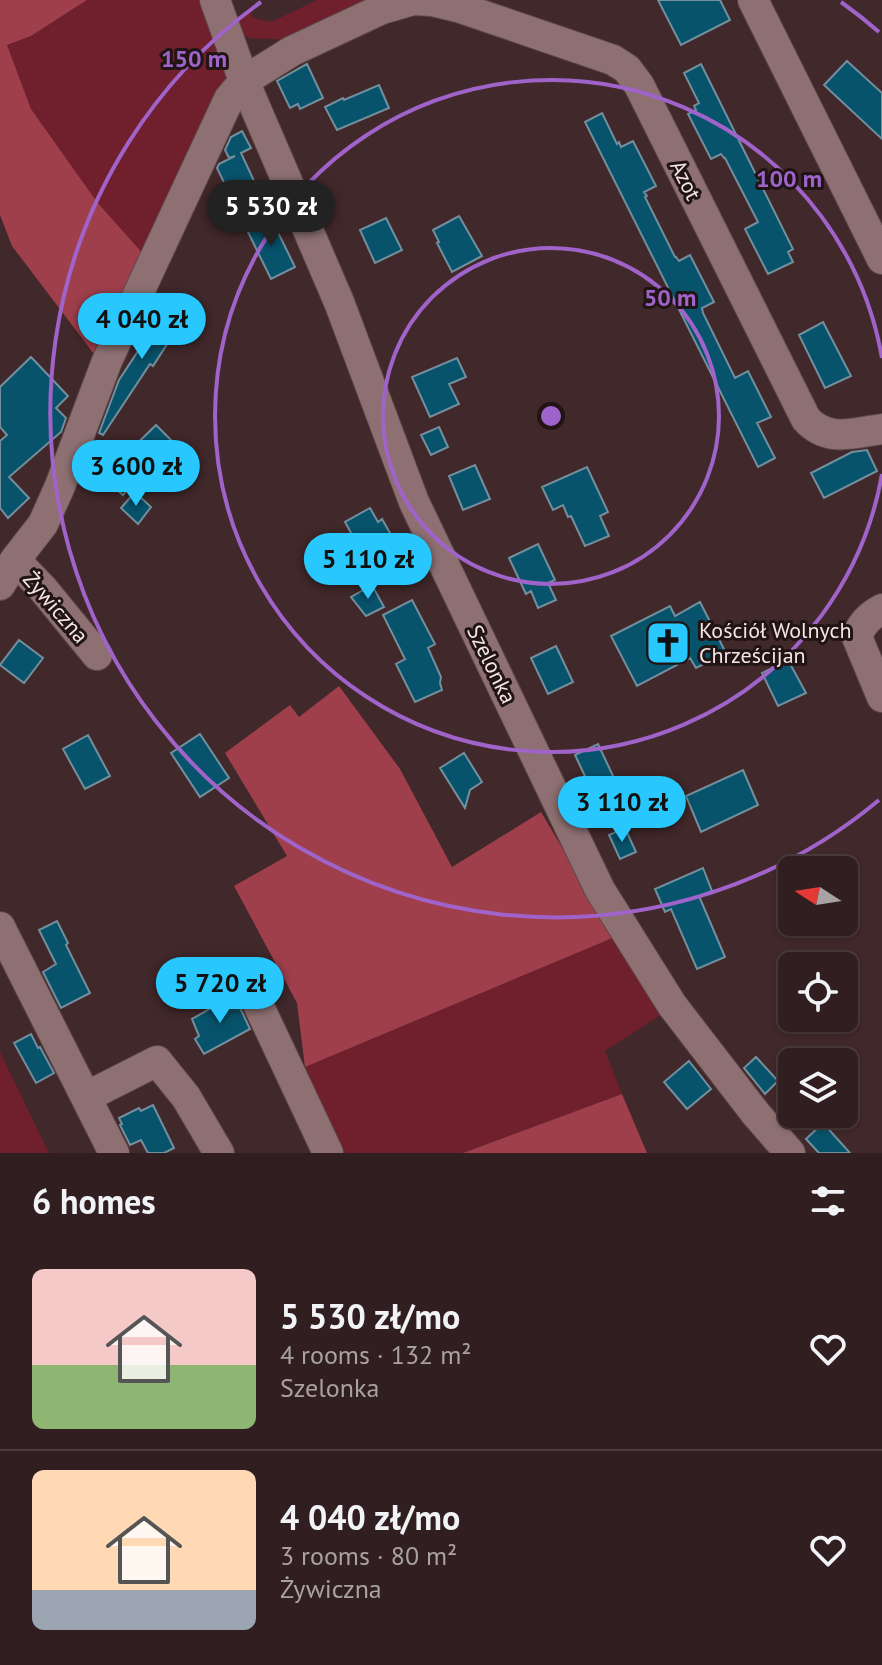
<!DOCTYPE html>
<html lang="en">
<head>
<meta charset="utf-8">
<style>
  :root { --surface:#311e20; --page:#3d2b2d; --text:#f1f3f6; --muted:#a8a2a5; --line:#4c3c3e; --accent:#28c8ff }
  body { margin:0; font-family:"PT Sans",sans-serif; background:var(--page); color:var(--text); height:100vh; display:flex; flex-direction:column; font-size:30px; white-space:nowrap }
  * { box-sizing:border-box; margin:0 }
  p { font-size:26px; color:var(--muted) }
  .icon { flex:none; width:44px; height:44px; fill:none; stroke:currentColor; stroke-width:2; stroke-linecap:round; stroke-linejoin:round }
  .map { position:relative; height:1153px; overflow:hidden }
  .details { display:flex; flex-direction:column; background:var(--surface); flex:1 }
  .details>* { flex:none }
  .needle { width:52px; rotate:282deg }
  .controls { position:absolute; left:778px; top:856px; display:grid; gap:16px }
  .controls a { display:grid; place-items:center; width:80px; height:80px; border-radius:12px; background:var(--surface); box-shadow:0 2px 6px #0004,0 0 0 2px var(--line); font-size:40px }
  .price { position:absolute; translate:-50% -68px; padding:0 18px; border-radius:28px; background:var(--accent); color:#111; font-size:26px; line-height:52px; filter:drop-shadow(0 2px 4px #0008) }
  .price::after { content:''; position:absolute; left:50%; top:48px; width:24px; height:18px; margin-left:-12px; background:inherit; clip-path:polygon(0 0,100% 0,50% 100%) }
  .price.active { background:#222; color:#fff }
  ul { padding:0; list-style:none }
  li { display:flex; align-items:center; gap:24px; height:200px; padding:0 32px }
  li+li { border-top:2px solid var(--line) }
  li span { display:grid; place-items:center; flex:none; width:224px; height:160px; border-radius:12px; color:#555 }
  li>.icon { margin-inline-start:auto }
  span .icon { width:96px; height:96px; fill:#fffc; stroke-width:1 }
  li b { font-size:34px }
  h2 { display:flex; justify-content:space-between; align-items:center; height:96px; padding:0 32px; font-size:34px }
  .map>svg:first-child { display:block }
  .green { fill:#701f2d }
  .forest { fill:#9f3f4c }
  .building { fill:#08536c; stroke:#738f9d; stroke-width:2 }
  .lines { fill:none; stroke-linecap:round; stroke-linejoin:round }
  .minor-casing { stroke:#5d4749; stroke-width:32 }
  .minor { stroke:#8e7072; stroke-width:30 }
  .ring { fill:none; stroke:#a063ca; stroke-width:4 }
  .labels { text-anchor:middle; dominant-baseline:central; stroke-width:6; stroke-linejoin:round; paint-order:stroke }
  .street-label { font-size:22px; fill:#f6e4e5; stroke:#201415 }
  .poi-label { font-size:22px; fill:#f6e4e5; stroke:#201415; text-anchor:start }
  .centre { fill:#a063ca; stroke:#201415; stroke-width:4 }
  .ring-label { font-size:24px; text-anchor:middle; font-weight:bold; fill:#a063ca; stroke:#201415; stroke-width:6; stroke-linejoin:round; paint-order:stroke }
</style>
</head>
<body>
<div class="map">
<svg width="882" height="1153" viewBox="0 0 882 1153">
  <rect width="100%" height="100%" fill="#41282a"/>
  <path class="green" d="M87,0H199L228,75L145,256L97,202L31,109L7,45L31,36Z
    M317,0H376L298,40L250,38L242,34L237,17L250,11L253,18L271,22Z
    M615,937L664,1013L605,1051L622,1094L463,1153H325L305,1067Z
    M0,1052L49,1153H0Z"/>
  <path class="forest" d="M0,0H87L31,36L7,45L31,109L97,202L145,256L97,358L12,246L0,215Z
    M339,686L400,769L452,867L541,812L615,937L305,1067L297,1003L234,886L287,856L225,753L290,705L299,717Z
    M622,1094L647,1153H463Z"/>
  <path class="building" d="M658,0H720L730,20L681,45Z
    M847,61L882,93V139L824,85Z
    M307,64L323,98L300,109L298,104L290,108L277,81Z
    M701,64L793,249L788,252L793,262L768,274L745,229L758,222L725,158H724L721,154L711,159L688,114L696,110L694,106L699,103L684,73Z
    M379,85L389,108L337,130L325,107L343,98L344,100Z
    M602,113L617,144L619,142L621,147L633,141L656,186L644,192L647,196L645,197L675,257H676L679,261L690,255L714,302L702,308L703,313L735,378L748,371L771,417L757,423L775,458L758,467L585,122Z
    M242,131L251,148L241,153L255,183L230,195L217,168L219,164L235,156L229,158L225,150L231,137Z
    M459,216L482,256L452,272L437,243L439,242L433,230Z
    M271,218L295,267L271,279L247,230Z
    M386,218L402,250L375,263L360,230Z
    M156,308L180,324L153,366L150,364L103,435L99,433L119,380L140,348L135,344Z
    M823,322L851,376L825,388L799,335Z
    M31,357L68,396L56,408L66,418L61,432L9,477L29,498L8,518L0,508V441L7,435L0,427V387Z
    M457,358L466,377L449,384L459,404L430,417L412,377Z
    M156,425L179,448L163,464L155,455L123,495L102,478Z
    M439,427L448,447L431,455L421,435Z
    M867,450L877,471L824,498L811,473L852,452Z
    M475,465L490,499L463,510L449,476Z
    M587,467L608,512L600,516L609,536L585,546L571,516L568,517L563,505L553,510L542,487Z
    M135,492L151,507L138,524L121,508Z
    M370,508L378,522L382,519L394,540L376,550L383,562L368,570L353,544L356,542L345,522Z
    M538,544L555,580L548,583L556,600L538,608L531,591L526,594L509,558Z
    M372,585L384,607L366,616L351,597Z
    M412,600L435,644L428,648L441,677L440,683L442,690L415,702L396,664L405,659L383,615Z
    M700,602L726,653L696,668L690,658L637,686L611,636L670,606L675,616Z
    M19,640L43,658L24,683L0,665Z
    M556,646L573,682L548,694L531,658Z
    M788,660L806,693L778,706L762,673Z
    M200,734L229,778L200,797L171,753Z
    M88,735L110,776L85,789L63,749Z
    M598,744L614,778L591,789L575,755Z
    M464,753L482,782L470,790L465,808L440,768Z
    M743,770L758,805L701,832L686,796Z
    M625,828L636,852L620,859L609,835Z
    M703,868L712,891L699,896L725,957L697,969L671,909L665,912L655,889Z
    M57,921L68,943L66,945L90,993L61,1008L43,972L56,964L39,930Z
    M234,995L250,1029L204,1054L195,1039L199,1036L192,1019Z
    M31,1034L38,1048L40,1047L54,1073L36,1083L14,1043Z
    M756,1057L778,1081L765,1094L744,1068Z
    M689,1061L711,1089L687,1109L664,1082Z
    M153,1105L174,1148L164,1153H148L141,1140L130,1145L120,1125L122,1124L119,1118L139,1108L141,1111Z
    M823,1123L850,1153H819L806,1139Z"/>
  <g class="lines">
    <g class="minor-casing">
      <path id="minor" d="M215,0L244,81L339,302L414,502L600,890L672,1005L756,1114L790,1153
        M415,0L432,1L461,8L613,60L627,69L639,85L806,419C828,443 853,433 882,429
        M753,0L882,259
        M15,560L43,589L97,655
        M0,585L15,560L43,524L60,486L107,361L229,99L244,81L292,51L382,9L413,0
        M882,609C869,616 861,624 857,637L882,697
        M0,927L114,1153
        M248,983L328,1153
        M86,1097L157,1061L186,1097L219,1153"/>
    </g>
    <use href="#minor" class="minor"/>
  </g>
  <g class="ring">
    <circle cx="551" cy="416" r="168"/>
    <path d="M882 474A336 336 0 1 1 882 358"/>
    <path d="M879 800A505 505 0 1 1 261 2M841 2A505 505 0 0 1 879 32"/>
  </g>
  <defs>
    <g id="church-square" transform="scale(2.3)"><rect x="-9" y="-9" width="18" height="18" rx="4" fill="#28c8ff" stroke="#201415"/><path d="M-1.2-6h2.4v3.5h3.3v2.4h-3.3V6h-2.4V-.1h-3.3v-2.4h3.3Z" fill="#111"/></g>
  </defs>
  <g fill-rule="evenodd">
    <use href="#church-square" x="668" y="643"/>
  </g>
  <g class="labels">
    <g class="street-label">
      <text transform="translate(686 180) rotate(63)">Azot</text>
      <text transform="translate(56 607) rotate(49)">Żywiczna</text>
      <text transform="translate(492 664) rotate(64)">Szelonka</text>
    </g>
    <g class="poi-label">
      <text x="699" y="630">Kościół Wolnych<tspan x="699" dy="25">Chrześcijan</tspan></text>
    </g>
  </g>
  <circle cx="551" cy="416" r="12" class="centre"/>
  <g class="ring-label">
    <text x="194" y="67">150 m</text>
    <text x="789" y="187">100 m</text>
    <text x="670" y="306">50 m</text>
  </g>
</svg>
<div class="controls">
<a><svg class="needle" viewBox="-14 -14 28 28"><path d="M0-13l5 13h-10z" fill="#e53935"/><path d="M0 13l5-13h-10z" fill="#a8a2a5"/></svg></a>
<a><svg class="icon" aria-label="locate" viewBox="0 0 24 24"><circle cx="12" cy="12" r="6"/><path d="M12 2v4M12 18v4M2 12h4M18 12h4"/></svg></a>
<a><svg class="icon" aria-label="layers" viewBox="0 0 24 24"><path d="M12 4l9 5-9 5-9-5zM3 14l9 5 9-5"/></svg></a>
</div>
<b class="price active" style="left:271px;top:248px">5 530 zł</b>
<b class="price" style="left:142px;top:361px">4 040 zł</b>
<b class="price" style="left:136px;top:508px">3 600 zł</b>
<b class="price" style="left:368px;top:601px">5 110 zł</b>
<b class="price" style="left:622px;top:844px">3 110 zł</b>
<b class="price" style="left:220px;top:1025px">5 720 zł</b>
</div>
<section class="details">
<h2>6 homes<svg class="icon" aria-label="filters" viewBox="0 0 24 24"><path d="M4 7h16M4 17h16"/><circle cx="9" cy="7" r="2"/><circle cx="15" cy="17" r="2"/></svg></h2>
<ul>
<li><span style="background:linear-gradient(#f6c9c9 60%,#8fb573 0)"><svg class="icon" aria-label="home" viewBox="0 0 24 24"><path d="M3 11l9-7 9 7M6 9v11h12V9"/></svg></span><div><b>5 530 zł/mo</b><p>4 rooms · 132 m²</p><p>Szelonka</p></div><svg class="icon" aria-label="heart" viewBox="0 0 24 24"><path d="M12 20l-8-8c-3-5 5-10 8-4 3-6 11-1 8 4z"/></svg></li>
<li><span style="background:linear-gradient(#ffd9b3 75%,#9aa5b1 0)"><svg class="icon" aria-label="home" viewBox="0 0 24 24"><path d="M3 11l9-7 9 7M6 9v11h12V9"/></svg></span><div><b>4 040 zł/mo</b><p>3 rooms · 80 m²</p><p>Żywiczna</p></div><svg class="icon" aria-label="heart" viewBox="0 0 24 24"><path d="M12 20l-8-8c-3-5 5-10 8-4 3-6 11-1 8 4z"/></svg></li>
</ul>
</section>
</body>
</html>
